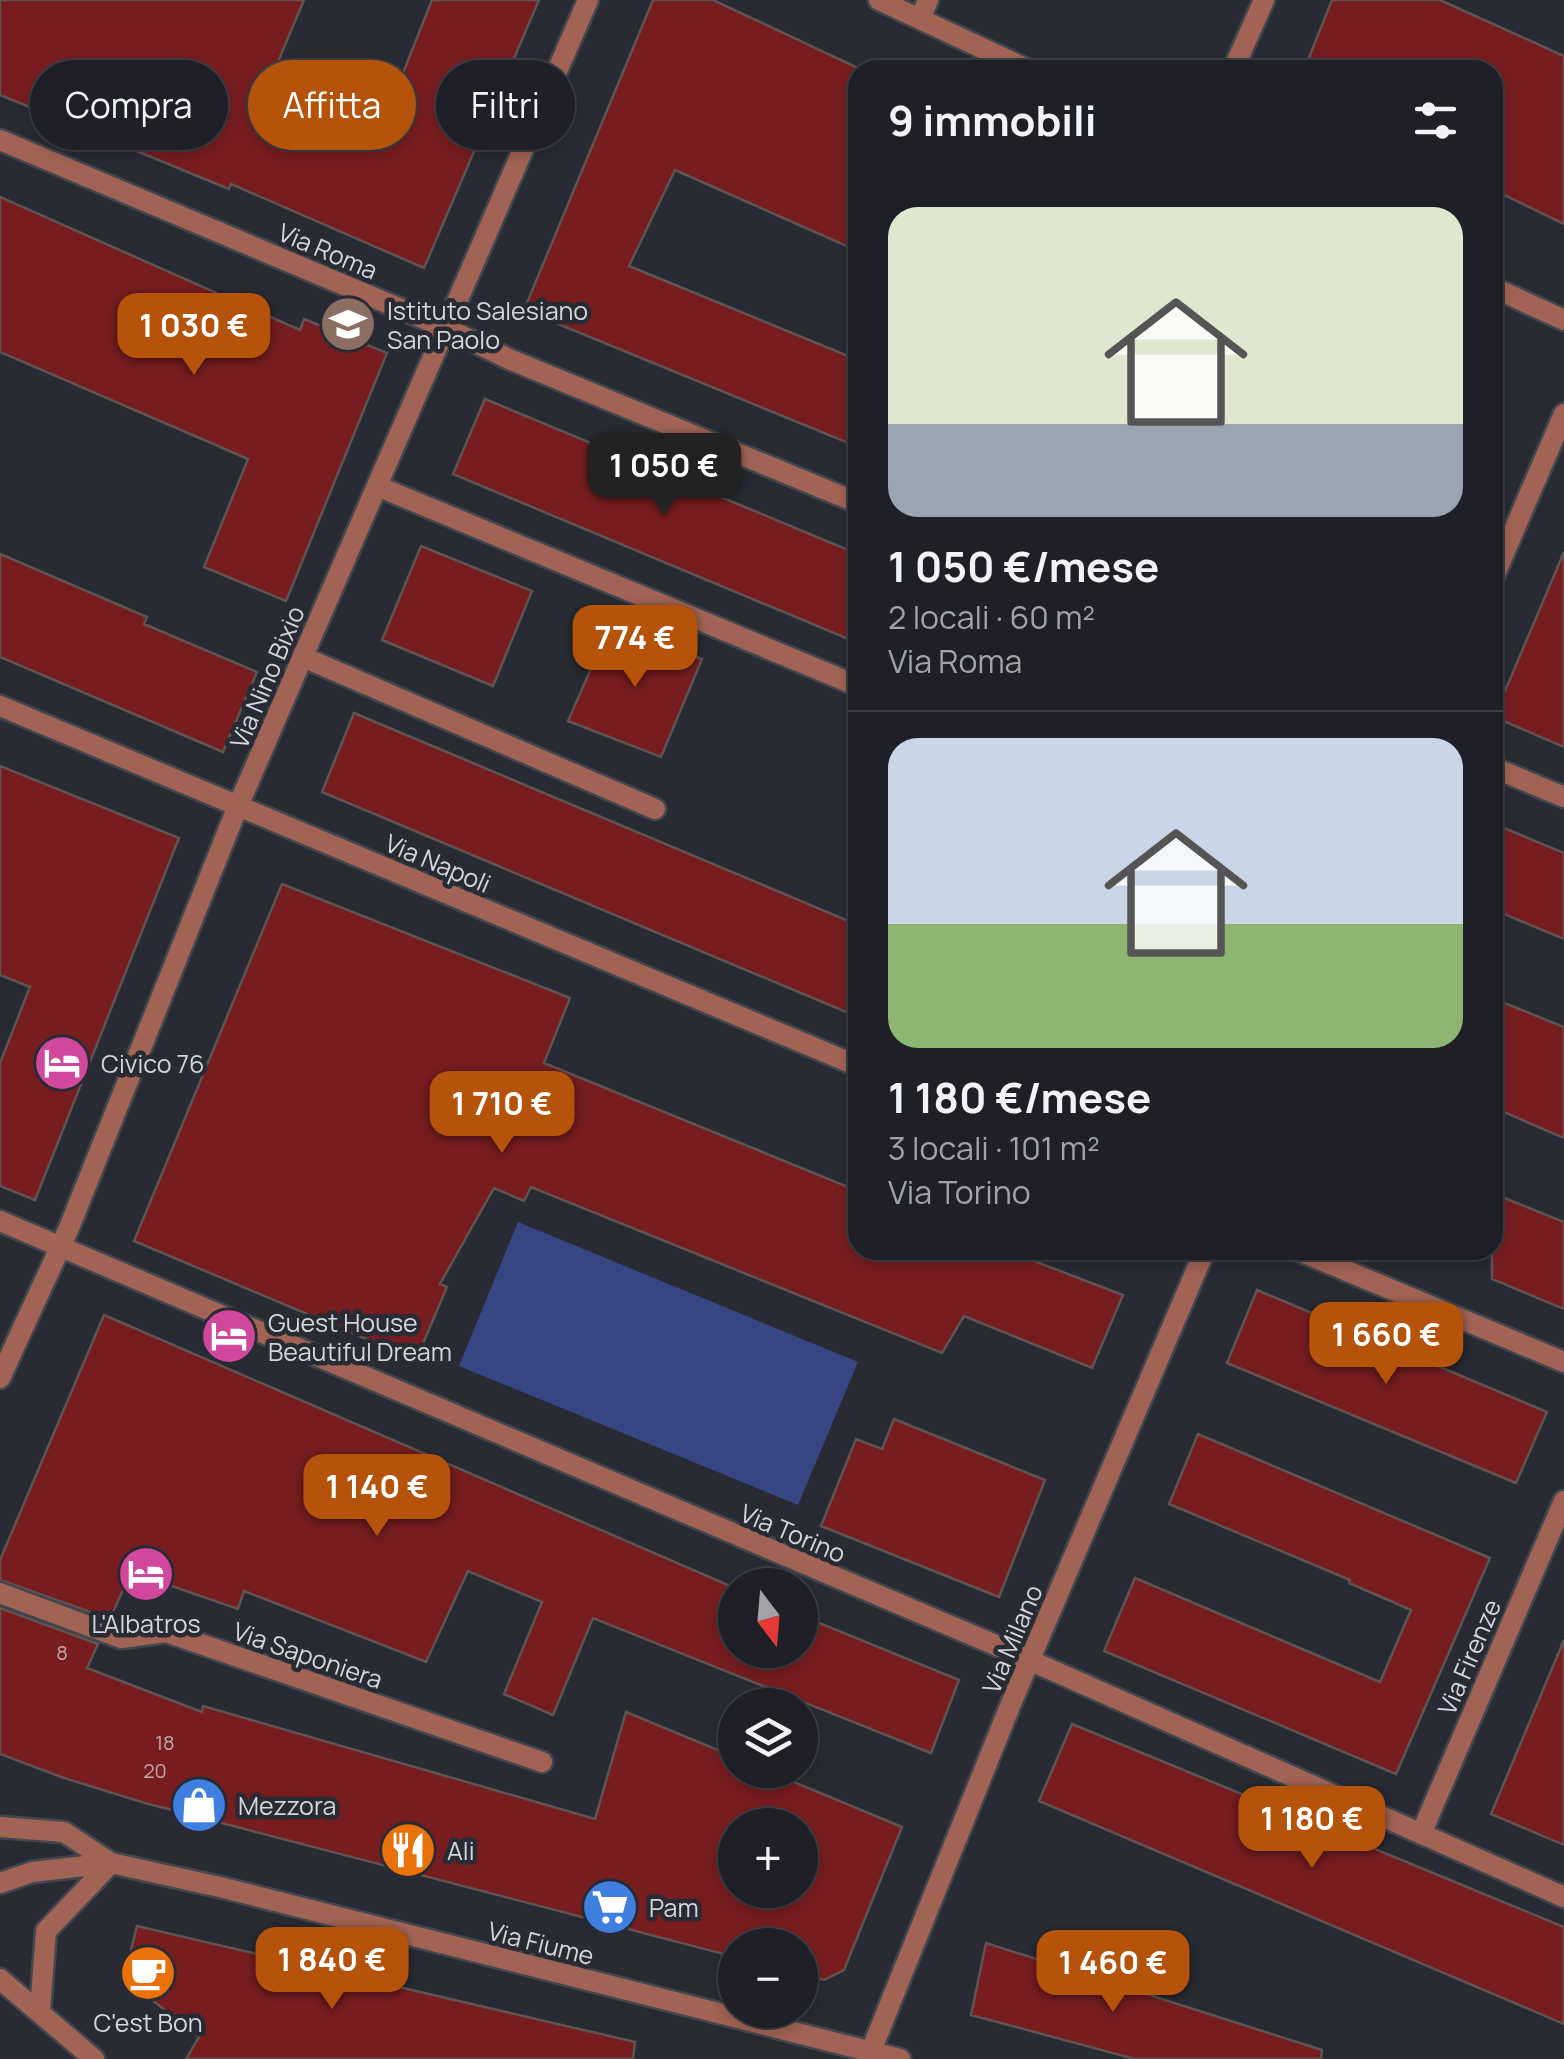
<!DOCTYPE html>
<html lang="it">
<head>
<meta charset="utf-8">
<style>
  :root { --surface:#1f2027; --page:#27282f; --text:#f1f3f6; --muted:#a1a3a7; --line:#3c3e44; --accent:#b45309 }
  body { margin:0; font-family:Manrope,sans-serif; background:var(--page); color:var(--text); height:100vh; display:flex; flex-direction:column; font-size:38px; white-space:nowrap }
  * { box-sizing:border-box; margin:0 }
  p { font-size:32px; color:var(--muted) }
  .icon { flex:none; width:55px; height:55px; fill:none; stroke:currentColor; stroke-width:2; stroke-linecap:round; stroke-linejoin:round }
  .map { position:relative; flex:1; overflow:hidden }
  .details { position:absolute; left:848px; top:60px; width:655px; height:1200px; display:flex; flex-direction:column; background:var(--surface); border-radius:30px; box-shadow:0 5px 15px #0003,0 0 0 2px var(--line) }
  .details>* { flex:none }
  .guide { position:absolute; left:30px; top:60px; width:668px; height:90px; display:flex; gap:20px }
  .needle { width:65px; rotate:164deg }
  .fabs { position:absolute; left:718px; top:1568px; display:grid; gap:20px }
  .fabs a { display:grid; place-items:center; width:100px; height:100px; border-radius:50%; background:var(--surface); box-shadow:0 5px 15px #0003,0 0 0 2px var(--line); font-size:50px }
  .price { position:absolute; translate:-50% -85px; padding:0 22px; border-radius:20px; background:var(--accent); color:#fff; font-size:32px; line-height:65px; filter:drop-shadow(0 2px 5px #0008) }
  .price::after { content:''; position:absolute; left:50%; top:60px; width:30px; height:22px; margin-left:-15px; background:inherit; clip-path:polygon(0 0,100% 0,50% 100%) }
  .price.on { background:#222; color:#fff }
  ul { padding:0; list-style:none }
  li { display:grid; align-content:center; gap:20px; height:530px; padding:0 40px }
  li+li { border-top:2px solid var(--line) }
  li span { display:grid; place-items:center; height:310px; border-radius:30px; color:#555 }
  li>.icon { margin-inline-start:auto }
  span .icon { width:180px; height:180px; fill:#fffc; stroke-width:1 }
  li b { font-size:42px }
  h2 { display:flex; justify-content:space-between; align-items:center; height:120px; padding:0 40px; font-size:42px }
  .chip { padding:0 35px; border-radius:45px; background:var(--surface); box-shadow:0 5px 15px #0003,0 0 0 2px var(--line); font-size:35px; line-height:90px }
  .chip.on { background:var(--accent); color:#fff }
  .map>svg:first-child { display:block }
  .green { fill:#374683 }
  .building { fill:#771d20; stroke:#605453; stroke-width:2.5; fill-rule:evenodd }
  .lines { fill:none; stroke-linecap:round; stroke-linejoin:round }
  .service-casing { stroke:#44464f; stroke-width:25 }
  .minor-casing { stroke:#44464f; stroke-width:25 }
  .tertiary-casing { stroke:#44464f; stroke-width:25 }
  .service { stroke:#a16454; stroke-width:20 }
  .minor { stroke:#a16454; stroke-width:20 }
  .tertiary { stroke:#a16454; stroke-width:20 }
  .labels { text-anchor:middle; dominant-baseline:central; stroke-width:9; stroke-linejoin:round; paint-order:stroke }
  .number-label { font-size:20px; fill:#bda8ac }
  .street-label { font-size:25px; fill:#d4d6db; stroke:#292b34 }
  .poi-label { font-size:25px; fill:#d4d6db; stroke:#292b34; text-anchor:start }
</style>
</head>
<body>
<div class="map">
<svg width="1564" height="2059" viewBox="0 0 1564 2059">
  <rect width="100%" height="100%" fill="#292b34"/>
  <path class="green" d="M518,1222L858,1362L798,1505L459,1366Z"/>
  <path class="building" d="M0,0H304L264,95L266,99L374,146L432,0H539L424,268L231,184L229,189L0,95Z
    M653,0H713L858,68V251L675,170L629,266L858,360V447L524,310Z
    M1332,0H1440L1564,56V224L1492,189V70H1304Z
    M0,197L300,330L304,319L387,353L286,601L204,567L248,459L0,352Z
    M485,399L858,554V643L453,474Z
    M421,546L532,591L493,686L382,640Z
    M1564,552V747L1494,717Z
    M0,554L147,617L144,624L257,672L223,752L0,657Z
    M611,623L702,659L661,757L568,721Z
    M354,713L858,925V1017L322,792Z
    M0,766L179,838L35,1200L0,1186V1063L30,987L0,975Z
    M1492,823L1564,853V939L1492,909Z
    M282,884L570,998L544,1063L858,1191V1250H1005L1123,1295L1092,1368L964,1316L942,1353L531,1187L524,1201L494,1188L440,1284L447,1287L416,1360L134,1241Z
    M1492,998L1564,1027V1138L1492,1107Z
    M1492,1193L1564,1222V1309L1492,1279Z
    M1257,1290L1547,1412L1516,1483L1227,1363Z
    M104,1315L735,1588V1650H800V1615L959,1680L931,1753L593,1618L553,1715L504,1694L542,1602L468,1571L426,1662L244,1591L238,1609L131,1572L110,1619L0,1580V1560Z
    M894,1419L1045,1480L999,1597L821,1526L856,1439L882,1449Z
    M1198,1434L1490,1558L1396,1774L1104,1651L1135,1578L1380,1682L1411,1610L1349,1583L1350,1580L1169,1504Z
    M0,1608L98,1644L87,1668L202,1712L203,1706L595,1819L626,1712L735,1757V1770H765L902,1827L844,1970L824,1980L800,1974V1945H735V1957L145,1803L64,1778L0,1754ZM735,1825H800V1890H735Z
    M1564,1640V1845L1491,1814Z
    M1072,1724L1564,1927V2024L1039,1801Z
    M137,1926L635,2042L633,2059H186L199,2037L124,1978Z
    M986,1943L1322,2050L1321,2059H1135L971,2015Z"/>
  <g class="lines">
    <g class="service-casing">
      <path id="service" d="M377,486L858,686
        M303,657L655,809"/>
    </g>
    <g class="minor-casing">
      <path id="minor" d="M879,0L1029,70
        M920,19L928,0
        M1233,70L1264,0
        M0,140L446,328L509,359L858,503
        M1492,287L1564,320
        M1492,581L1564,414
        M0,706L858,1066
        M1492,767L1564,797
        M0,1221L993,1644L1564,1897
        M1297,1250L1564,1362
        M0,1378L69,1228L238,806L588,0
        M0,1593L121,1638L166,1632L542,1762
        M1421,1834L1564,1501
        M0,1979L94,2059
        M40,2011L46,1931L111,1863
        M871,2051L1010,1706L1205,1250"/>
    </g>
    <g class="tertiary-casing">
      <path id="tertiary" d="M0,1827L64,1832L111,1863
        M0,1883L32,1872L111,1863L224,1888L900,2059"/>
    </g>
    <use href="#service" class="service"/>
    <use href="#minor" class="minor"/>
    <use href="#tertiary" class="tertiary"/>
  </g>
  <defs>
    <g id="school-disc" transform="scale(2.875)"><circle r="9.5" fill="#8d6e63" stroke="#292b34"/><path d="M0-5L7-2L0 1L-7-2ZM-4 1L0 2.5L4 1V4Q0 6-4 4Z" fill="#fff"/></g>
    <g id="hotel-disc" transform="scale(2.875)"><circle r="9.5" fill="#d1479c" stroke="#292b34"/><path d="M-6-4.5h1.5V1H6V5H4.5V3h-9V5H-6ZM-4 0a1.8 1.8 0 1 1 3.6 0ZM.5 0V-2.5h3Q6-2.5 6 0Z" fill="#fff"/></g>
    <g id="shop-disc" transform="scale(2.875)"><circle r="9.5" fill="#3f7fe0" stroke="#292b34"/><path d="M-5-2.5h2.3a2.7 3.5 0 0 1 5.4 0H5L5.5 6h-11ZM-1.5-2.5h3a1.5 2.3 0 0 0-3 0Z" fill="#fff"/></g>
    <g id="restaurant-disc" transform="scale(2.875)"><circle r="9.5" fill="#e8710a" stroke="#292b34"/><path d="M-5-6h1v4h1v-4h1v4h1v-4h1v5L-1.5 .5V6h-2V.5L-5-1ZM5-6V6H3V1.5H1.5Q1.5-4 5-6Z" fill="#fff"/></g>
    <g id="supermarket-disc" transform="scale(2.875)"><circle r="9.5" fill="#3f7fe0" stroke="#292b34"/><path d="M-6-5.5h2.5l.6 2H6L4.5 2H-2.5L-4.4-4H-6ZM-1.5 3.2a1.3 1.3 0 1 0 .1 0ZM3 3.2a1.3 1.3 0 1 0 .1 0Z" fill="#fff"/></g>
    <g id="cafe-disc" transform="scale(2.875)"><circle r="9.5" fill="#e8710a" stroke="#292b34"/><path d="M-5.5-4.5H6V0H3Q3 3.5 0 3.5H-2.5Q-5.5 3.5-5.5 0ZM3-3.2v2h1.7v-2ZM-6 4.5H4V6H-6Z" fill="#fff"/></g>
  </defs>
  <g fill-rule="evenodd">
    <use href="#school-disc" x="348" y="324"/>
    <use href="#hotel-disc" x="62" y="1063"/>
    <use href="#hotel-disc" x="229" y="1336"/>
    <use href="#hotel-disc" x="146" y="1574"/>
    <use href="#shop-disc" x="199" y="1805"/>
    <use href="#restaurant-disc" x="408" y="1850"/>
    <use href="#supermarket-disc" x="610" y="1907"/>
    <use href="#cafe-disc" x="148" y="1973"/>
  </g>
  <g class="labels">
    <g class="number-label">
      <text x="62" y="1652">8</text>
      <text x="165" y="1742">18</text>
      <text x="155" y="1770">20</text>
    </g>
    <g class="street-label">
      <text transform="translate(328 251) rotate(23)">Via Roma</text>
      <text transform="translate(267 677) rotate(-67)">Via Nino Bixio</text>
      <text transform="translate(438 863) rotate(23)">Via Napoli</text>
      <text transform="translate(793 1533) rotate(23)">Via Torino</text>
      <text transform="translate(1012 1639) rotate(-67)">Via Milano</text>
      <text transform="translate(308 1655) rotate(19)">Via Saponiera</text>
      <text transform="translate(1469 1657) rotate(-67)">Via Firenze</text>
      <text transform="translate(541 1943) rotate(14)">Via Fiume</text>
    </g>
    <g class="poi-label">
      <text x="387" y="310">Istituto Salesiano<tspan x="387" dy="29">San Paolo</tspan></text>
      <text x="101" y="1063">Civico 76</text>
      <text x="268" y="1322">Guest House<tspan x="268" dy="29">Beautiful Dream</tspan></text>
      <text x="146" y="1623" text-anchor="middle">L'Albatros</text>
      <text x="238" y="1805">Mezzora</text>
      <text x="447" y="1850">Ali</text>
      <text x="649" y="1907">Pam</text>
      <text x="148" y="2022" text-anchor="middle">C'est Bon</text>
    </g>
  </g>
</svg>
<div class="fabs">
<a><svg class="needle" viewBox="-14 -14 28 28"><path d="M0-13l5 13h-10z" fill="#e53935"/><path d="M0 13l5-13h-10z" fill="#a1a3a7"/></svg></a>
<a><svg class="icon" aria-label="layers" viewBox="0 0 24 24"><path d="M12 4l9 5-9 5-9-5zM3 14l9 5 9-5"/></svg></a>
<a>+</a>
<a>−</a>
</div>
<b class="price" style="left:194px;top:378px">1 030 €</b>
<b class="price on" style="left:664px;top:518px">1 050 €</b>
<b class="price" style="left:635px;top:690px">774 €</b>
<b class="price" style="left:502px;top:1156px">1 710 €</b>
<b class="price" style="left:1386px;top:1387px">1 660 €</b>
<b class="price" style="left:377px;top:1539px">1 140 €</b>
<b class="price" style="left:1312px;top:1871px">1 180 €</b>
<b class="price" style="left:332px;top:2012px">1 840 €</b>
<b class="price" style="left:1113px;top:2015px">1 460 €</b>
<div class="guide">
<a class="chip">Compra</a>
<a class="chip on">Affitta</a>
<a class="chip">Filtri</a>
</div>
<section class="details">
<h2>9 immobili<svg class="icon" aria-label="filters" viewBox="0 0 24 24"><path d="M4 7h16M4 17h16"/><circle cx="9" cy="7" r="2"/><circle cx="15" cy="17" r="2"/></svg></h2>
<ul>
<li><span style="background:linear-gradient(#dfe7d0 70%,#9aa5b1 0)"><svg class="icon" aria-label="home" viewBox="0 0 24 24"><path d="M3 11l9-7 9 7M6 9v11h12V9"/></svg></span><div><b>1 050 €/mese</b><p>2 locali · 60 m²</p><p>Via Roma</p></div></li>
<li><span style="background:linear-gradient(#c9d6e8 60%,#8fb573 0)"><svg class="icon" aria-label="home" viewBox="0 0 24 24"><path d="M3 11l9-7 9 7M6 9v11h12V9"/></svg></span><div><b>1 180 €/mese</b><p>3 locali · 101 m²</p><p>Via Torino</p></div></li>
</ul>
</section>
</div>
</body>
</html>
